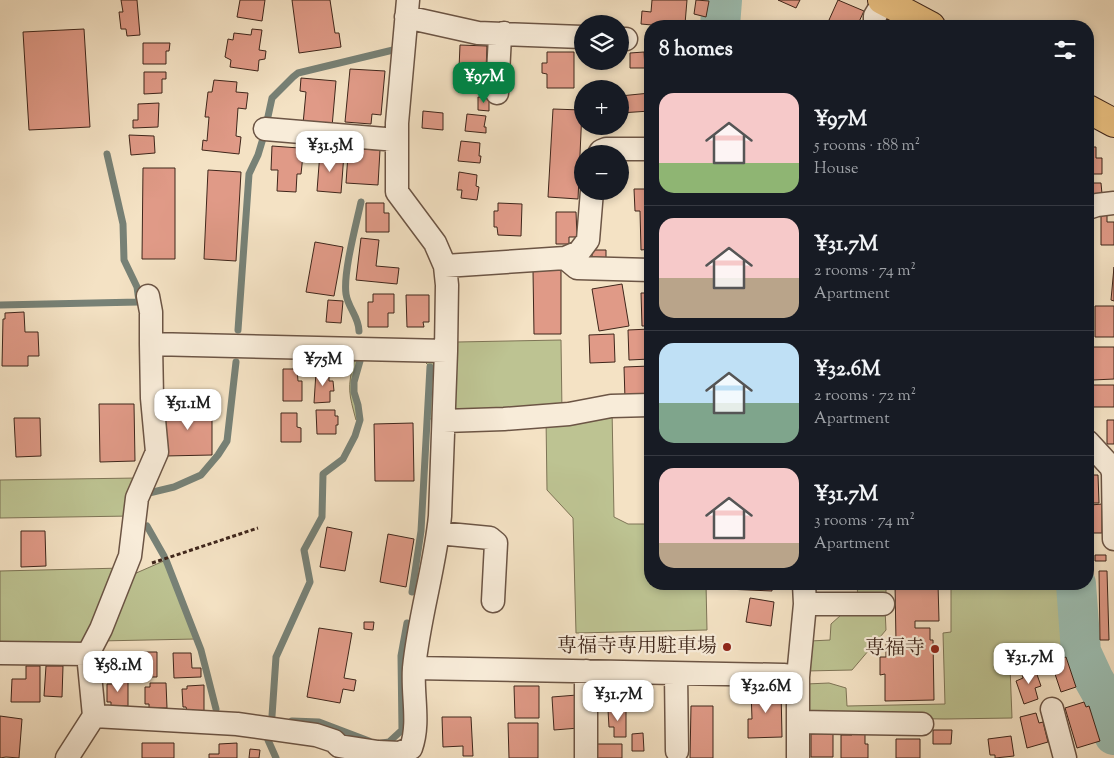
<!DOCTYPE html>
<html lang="en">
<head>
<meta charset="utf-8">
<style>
  :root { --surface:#171b24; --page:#20242c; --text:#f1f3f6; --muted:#9ea1a6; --line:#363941; --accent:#0b8043 }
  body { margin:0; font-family:"Sorts Mill Goudy","Noto Serif JP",serif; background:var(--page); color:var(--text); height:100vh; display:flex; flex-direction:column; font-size:19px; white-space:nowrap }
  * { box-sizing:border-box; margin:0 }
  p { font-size:16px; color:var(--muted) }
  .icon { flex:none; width:28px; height:28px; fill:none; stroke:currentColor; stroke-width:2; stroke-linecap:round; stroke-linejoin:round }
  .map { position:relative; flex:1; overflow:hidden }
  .drawer { position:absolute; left:644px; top:20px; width:450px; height:570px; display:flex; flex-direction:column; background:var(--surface); border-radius:20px; box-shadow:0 2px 8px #0003 }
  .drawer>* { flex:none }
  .tools { position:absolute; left:574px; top:15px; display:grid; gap:10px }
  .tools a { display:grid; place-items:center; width:55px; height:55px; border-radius:50%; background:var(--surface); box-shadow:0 2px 8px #0003; font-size:25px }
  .price { position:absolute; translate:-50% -42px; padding:0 11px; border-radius:10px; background:#fff; color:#222; font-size:16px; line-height:32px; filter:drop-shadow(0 1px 2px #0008) }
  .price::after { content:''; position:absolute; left:50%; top:30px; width:15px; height:11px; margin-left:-8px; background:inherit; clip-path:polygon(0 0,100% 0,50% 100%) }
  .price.current { background:var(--accent); color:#fff }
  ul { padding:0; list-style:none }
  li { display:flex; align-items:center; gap:15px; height:125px; padding:0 15px }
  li+li { border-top:1px solid var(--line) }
  li span { display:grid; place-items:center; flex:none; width:140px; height:100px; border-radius:15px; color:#555 }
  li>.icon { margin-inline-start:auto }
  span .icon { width:60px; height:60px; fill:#fffc; stroke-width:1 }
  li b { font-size:21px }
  h2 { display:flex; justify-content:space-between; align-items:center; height:60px; padding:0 15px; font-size:21px }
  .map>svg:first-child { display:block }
  .green { fill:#bdc392; stroke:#7e7456 }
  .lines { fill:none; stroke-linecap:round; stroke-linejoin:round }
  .stream { stroke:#778176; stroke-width:7 }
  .river { stroke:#9cbeb2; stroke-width:40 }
  .building { fill:#e09a87; stroke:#3f261b }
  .minor-casing { stroke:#6c5545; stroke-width:25 }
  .major-casing { stroke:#3f261b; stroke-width:30 }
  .path { stroke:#3f261b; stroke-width:3; stroke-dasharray:4 2.5; stroke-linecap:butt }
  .minor { stroke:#f8ecd9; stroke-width:22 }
  .major { stroke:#eac182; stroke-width:28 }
  .poi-dot { fill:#8f2418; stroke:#f8ecd9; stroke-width:2 }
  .labels { text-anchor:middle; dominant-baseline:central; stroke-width:4.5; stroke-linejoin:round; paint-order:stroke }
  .poi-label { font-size:20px; fill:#3f261b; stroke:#f8ecd9; text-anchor:end }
</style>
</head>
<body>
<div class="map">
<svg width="1114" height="758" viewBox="0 0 1114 758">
  <rect width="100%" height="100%" fill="#f4e2c4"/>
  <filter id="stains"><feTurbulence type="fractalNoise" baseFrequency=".004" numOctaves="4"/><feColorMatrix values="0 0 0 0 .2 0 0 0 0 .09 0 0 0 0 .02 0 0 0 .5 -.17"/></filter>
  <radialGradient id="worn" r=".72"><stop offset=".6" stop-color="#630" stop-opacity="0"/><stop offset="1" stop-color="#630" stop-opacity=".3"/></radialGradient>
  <path class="green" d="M137,287L144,293L154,451L132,516L0,518V480L138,478L149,453L144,331Z
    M561,340L562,412L453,416L457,342Z
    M354,361H360C358,370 352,382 354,392C356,402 359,410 360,420H356C349,394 347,388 354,361Z
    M424,361H431L437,367L436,419H427L430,367Z
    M612,408L614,517L628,524H650V584H706L707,630L576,633L573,518L547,490L546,418Z
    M166,560L196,639L99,641L134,574Z
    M123,568L86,648L0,649V571Z
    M857,584H886V599L858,600Z
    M951,584H1065L1070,646L1010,667L1012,718L945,719L806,717V684L829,683L846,688L847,706L945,704L943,633L951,632Z
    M885,609L886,630L852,670L806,671L810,641L830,640L831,624L841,615Z"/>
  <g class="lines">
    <path class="stream" d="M107,154L123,224L124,260L137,287L139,301
      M0,305L139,302
      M238,330L249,174L258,155L264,135L272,98L293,77L298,73L393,50
      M359,331C359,317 348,308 346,294C343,273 356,225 361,202
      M149,493L174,487L201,475L218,455L227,441L236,362
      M147,526L164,556
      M166,560L201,650L216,709
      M412,592L421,531L430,367
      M272,716L276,657L310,582L304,550L322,517L323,474L343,459L355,436L360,420L358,405L354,392V382L360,361
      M292,721L319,722L369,741
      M268,740L276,758
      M382,743L389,742L402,730L401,656L407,623"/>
    <path class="river" d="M720,26L722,0
      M1076,584L1081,652L1093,678L1106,701L1114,735"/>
  </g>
  <path class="building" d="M121,0H137L140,35L127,36L126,29H121L119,12H123Z
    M240,0H265L262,21L237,17Z
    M292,0H330L335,33H339L341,47L299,53Z
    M652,0H687L685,24L664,22L663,26L641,24L642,11L651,12Z
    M696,0L709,1L706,17L694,14Z
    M778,0H800L796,8Z
    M838,0L864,11L857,26H842L829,20Z
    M84,29L90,127L29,130L23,32Z
    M252,29L262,30L259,50L266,51L265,59L259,60L258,71L230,67L231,60L225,57L228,39L233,40L234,33L251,35Z
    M143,43H170L169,51H166V64H143Z
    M460,45L487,46L485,93L458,92Z
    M547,52H574V88H547V74L542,73V63H547Z
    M644,52L645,68H630V53Z
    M350,69L385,71L381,115L372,114L371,124L345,122Z
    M144,72H166V79H162V93L144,94Z
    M301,78L336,81L332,127L303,124L306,92L300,91Z
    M214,80L237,82L236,92L248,93L246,109L238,108L236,136L241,137L239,154L202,150L203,140L207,141L209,117H205L208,92H212Z
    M650,93V111L620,113V96Z
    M478,97L489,98V111L478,110Z
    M159,103L158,127L133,128V120H138V104Z
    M553,109L582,110L578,199L548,197Z
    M423,111L443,113V130L422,128Z
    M467,114L486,116L484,127H486V133L465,131Z
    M129,135L154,136L155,153L131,155Z
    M461,141L480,143L479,156H481L480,163L458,161Z
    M272,146L299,148L298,155H303L301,174H297L296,192L277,191L278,170H271Z
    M1088,147H1096V158H1102V174H1088Z
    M359,149L380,150L378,185L346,183L348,154L359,155Z
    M320,152L344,154L341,193L317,191Z
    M143,168H175V259H142Z
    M208,170L241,172L236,261L204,259Z
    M459,172L477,175L476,186L479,187L477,200L461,198L462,190H457Z
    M1089,183H1101L1102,194H1089Z
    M634,189H650V249L641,250L640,211H635Z
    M366,203H384V213H389V232H366Z
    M498,203L522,204L521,236L498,235L497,227H494V211H498Z
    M556,212H576L577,237H569V244H556Z
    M1101,215H1107V222H1114V245H1101Z
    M361,238L379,240L376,266L399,268L397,284L356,280Z
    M315,242L343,247L334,296L306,292Z
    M1088,243H1091V294L1088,295Z
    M592,250H606V260H592Z
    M1114,267V301L1111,300Z
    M561,270V334H534L533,271Z
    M622,284L629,326L599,331L592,289Z
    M641,293H650V326H642Z
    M373,294H394V313H388V327H368V302H373Z
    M406,295H429V322H423L424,327H407Z
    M328,300L343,301L341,323L326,322Z
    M1095,306H1114V337H1095Z
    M24,312L25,332H38L39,356H28V366H2L3,319H5V313Z
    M650,329V359L629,360L628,330Z
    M614,334L615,362L590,363L589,335Z
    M1092,347H1114V379L1093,380Z
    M650,366V398L625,399L624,367Z
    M283,369H297L298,381H302V401H283Z
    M329,371V381H333L334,391H330V402L314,403L316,372Z
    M1092,385H1114V407H1088V397H1092Z
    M99,404H134L135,461L100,462Z
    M165,406H212V455L165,456Z
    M316,410H335V416H338V425H336V434H317Z
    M281,413H297V427L301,428V442H281Z
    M14,418H40L41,456L16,457Z
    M1107,420H1114V444H1107Z
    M413,423L414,481H375L374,424Z
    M1088,475H1098L1099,503H1091V500H1088Z
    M1102,504V533H1092L1091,505Z
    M327,527L352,532L345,571L320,567Z
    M21,531H45L46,566L21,567Z
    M388,534L414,539L406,587L380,582Z
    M1095,555H1106V561H1095Z
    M1099,571H1107L1109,640H1100Z
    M725,584H772V591L725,589Z
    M895,584H938L939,621H915V628H930V640H933L934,700L885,701V674L880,675V657H886V642H896Z
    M750,598L774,602L771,626L746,622Z
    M364,622H374L373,630L364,629Z
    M319,628L352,633L344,678L356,680L354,691L343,689L340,703L307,697Z
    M141,652H157V677H141L142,673H136L137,655H140Z
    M173,653H191L192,668H201V677L174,678Z
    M1066,657L1076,687L1061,692L1051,662Z
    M26,666H40V702H11L12,679H26Z
    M46,666H63L62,697L44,696Z
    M1034,666L1041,686L1035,688L1038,699L1024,704L1016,681L1023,678L1021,670Z
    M112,681H128V706H111V702H107V684H112Z
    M150,683H166L167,708H149V704H145V687H150Z
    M204,685V711H187L186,707H183L182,689H187V686Z
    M600,685H629V696H624V705H600Z
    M514,686H539V718H515Z
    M751,690H781L782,737L748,738V719H752Z
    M577,695L579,728L554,730L552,697Z
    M1084,702L1086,707L1089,706L1100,741L1077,748L1065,708Z
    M691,706H713V758H690Z
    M608,710H626V737H614V727H609Z
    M1036,713L1039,723L1043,722L1048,742L1027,748L1020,717Z
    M0,716L22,719L19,758L6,757L0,758Z
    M442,717H471L473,756H463V746L443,747Z
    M508,723H538V758H509Z
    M933,730H952L951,744H933Z
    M643,733L644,751H632V734Z
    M833,733V757H811V734Z
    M852,733H865V744H868V758H841V735H852Z
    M1011,736L1014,756L995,758V755H990L988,739Z
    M896,739H920V758H896Z
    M142,743H174V758H142Z
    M237,743V758H209V754H219V744Z
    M597,744H622V758H595Z
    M250,749L260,750L259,758H249Z"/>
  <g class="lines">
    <g class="minor-casing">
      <path id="minor" d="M406,17L478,33L582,37
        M875,26V16L884,1
        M620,39H626
        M497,93L500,36L504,33
        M265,129L397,140
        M599,154L601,151L606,149H650
        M1088,208L1097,205L1114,203
        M565,258L579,252L588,240L592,191
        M445,266L565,258L577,268L650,270
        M148,296L151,312V344
        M444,421L504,419L569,414L611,406L650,405
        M1088,442L1111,467L1113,473L1114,539
        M438,533L490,538L496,543L493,601
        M805,604H883
        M0,653L88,654L94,716L67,758
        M88,654L101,629L130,556L137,498L157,452L152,398L151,344L446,351
        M414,668L783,675L798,677V758
        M586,671V758
        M676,674L677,751
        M798,677L805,604L804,584
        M1052,709L1065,758
        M94,716L237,724L316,735L334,741L339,746L378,752L400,753L411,748C420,723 412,695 414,668C419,617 435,567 440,516L446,351L447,285L445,266L435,243L397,192V123L408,0
        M798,722L922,724"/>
    </g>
    <g class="major-casing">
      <path id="major" d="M882,0L931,26
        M1088,109L1114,123"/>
    </g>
    <path class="path" d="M152,563L258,528"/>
    <use href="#minor" class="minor"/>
    <use href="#major" class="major"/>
  </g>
  <g class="poi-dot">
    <circle cx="727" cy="647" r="5"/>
    <circle cx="935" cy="649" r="5"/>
  </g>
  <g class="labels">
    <g class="poi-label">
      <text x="717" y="647">専福寺専用駐車場</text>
      <text x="925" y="649">専福寺</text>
    </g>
  </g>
  <rect width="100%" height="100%" filter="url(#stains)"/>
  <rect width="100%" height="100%" fill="url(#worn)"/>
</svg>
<div class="tools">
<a><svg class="icon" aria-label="layers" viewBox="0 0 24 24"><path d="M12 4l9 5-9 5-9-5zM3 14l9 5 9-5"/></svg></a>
<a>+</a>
<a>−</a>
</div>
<b class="price current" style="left:484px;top:104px">¥97M</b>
<b class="price" style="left:330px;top:173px">¥31.5M</b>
<b class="price" style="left:323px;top:387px">¥75M</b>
<b class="price" style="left:188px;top:431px">¥51.1M</b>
<b class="price" style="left:1029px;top:685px">¥31.7M</b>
<b class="price" style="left:118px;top:693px">¥58.1M</b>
<b class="price" style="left:766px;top:714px">¥32.6M</b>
<b class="price" style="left:618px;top:722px">¥31.7M</b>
<section class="drawer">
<h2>8 homes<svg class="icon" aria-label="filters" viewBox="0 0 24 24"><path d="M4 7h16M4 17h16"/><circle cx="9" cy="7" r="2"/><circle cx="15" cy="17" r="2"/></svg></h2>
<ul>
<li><span style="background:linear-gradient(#f6c9c9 70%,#8fb573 0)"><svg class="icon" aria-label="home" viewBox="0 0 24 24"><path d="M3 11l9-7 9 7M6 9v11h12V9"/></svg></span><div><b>¥97M</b><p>5 rooms · 188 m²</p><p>House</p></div></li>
<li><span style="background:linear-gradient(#f6c9c9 60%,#b9a48a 0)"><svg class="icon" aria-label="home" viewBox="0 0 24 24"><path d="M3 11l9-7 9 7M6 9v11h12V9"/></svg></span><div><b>¥31.7M</b><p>2 rooms · 74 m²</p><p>Apartment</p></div></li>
<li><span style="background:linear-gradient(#bfe0f5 60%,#7fa58c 0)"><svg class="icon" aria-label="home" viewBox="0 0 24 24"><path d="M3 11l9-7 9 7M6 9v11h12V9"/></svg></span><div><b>¥32.6M</b><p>2 rooms · 72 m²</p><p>Apartment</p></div></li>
<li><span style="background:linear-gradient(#f6c9c9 75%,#b9a48a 0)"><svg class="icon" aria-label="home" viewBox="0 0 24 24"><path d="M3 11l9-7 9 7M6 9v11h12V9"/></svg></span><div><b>¥31.7M</b><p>3 rooms · 74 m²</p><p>Apartment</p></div></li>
</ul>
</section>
</div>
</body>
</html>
